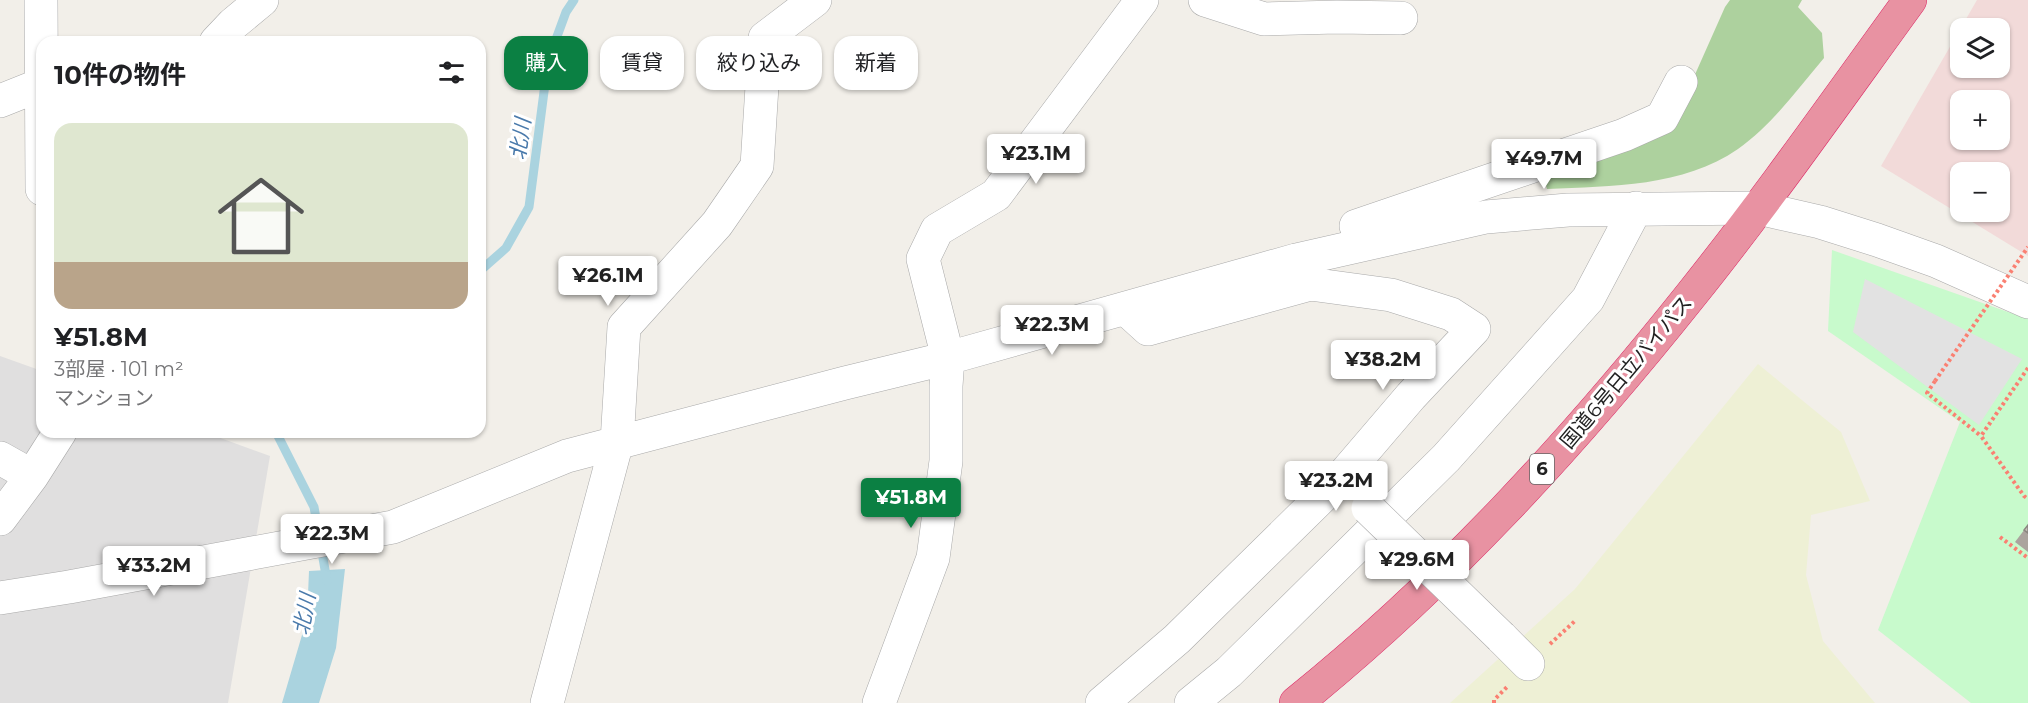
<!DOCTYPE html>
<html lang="ja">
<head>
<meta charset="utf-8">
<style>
  :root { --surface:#fff; --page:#f6f6f6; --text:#202124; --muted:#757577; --accent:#0b8043 }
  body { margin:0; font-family:Montserrat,"Noto Sans JP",sans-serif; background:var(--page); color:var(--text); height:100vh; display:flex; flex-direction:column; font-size:22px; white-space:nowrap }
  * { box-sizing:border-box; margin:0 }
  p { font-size:20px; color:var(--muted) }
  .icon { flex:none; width:33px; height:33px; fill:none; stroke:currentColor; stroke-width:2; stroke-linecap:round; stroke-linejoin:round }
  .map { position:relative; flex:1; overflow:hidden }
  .drawer { position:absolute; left:36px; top:36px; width:450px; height:402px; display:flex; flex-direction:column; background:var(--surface); border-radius:18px; box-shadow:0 2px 4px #0004 }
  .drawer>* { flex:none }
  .hud { position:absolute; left:504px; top:36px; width:570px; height:54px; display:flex; gap:12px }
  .fabs { position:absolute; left:1950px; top:18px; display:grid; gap:12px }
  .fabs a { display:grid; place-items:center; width:60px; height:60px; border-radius:12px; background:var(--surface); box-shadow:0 2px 4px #0004; font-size:30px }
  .price { position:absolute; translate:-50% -51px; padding:0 14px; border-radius:6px; background:#fff; color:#222; font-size:20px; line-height:39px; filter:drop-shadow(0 2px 3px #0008) }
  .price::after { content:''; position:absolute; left:50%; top:36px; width:18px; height:14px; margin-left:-9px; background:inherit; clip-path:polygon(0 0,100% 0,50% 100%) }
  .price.active { background:var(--accent); color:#fff }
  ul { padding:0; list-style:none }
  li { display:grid; align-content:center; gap:12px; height:318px; padding:0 18px }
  li span { display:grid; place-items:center; height:186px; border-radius:18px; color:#555 }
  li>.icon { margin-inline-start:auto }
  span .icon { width:108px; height:108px; fill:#fffc; stroke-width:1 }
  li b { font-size:26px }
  h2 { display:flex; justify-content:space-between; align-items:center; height:72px; padding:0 18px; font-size:26px }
  .chip { padding:0 21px; border-radius:18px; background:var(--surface); box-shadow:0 2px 4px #0004; font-size:21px; line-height:54px }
  .chip.active { background:var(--accent); color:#fff }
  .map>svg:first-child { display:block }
  .residential { fill:#e0dfdf }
  .commercial { fill:#f2dad9; fill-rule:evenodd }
  .farmland { fill:#eef0d5 }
  .forest { fill:#add19e }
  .park { fill:#c8facc }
  .parking { fill:#e2e2e2 }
  .water { fill:#aad3df }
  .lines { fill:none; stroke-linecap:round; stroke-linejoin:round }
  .stream { stroke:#aad3df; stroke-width:9 }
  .minor-casing { stroke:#a9a9a9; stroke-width:34 }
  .highway-casing { stroke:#dc2a67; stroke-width:34 }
  .path { stroke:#fa8072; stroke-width:4; stroke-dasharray:3 3; stroke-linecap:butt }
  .minor { stroke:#fff; stroke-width:33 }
  .highway { stroke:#e892a2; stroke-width:33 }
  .minor-bridge-casing { stroke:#a9a9a9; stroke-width:34; stroke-linecap:butt }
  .path-bridge { stroke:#fa8072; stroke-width:4; stroke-dasharray:3 3; stroke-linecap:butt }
  .minor-bridge { stroke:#fff; stroke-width:33 }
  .wall { fill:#aba49e }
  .building { fill:#c7bfb8; stroke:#8b8681; stroke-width:1.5 }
  .labels { text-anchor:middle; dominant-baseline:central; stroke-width:6; stroke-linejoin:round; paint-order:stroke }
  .shield { fill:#fff; stroke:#646464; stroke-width:1.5 }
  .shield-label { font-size:18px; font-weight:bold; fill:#222 }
  .street-label { font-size:20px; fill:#222; stroke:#fff }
  .water-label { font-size:21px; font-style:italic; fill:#4a7aab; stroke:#fff }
</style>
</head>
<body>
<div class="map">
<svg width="2028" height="703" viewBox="0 0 2028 703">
  <rect width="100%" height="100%" fill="#f2efe9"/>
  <path class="residential" d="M0,356L42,371V432H204L270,456L228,703H0Z"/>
  <path class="commercial" d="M1977,0H2028V256L1881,166ZM1960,28H2000V68H1960ZM1960,100H2000V140H1960ZM1960,172H2000V212H1960Z"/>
  <path class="farmland" d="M1758,364L1841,432L1870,501L1811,515L1806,575L1823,641L1875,703H1450L1575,589Z"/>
  <path class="forest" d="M1730,0H1802L1798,7L1822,33L1824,58C1797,90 1772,125 1738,149C1683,187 1612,186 1547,189L1541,169L1689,88L1725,7Z"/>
  <path class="park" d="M1832,250L2028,319V703H1971L1878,630L1960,422L1828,331Z"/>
  <path class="parking" d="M1865,279L2022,359L1979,425L1853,332Z"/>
  <path class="water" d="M345,569L336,648L319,703H282L307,618L309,571Z"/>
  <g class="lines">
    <path class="stream" d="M480,271L506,248L529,207L548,61L566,12L574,0
      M276,432L314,507L327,581"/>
    <g class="minor-casing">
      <path id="minor" d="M41,0L42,189
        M1205,0L1264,19L1337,17L1401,18
        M216,42L233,24L262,0
        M0,101L40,85
        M1356,226L1624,135L1662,118L1681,82
        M0,458L32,476
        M0,519L32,476L60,432
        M0,598L69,587L393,527L567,456L845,383L948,358L1296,260L1486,217L1568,210L1758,208L1820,222L1877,240L1936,261L2028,302
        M1501,637L1528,664
        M547,703L617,442L624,327L717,224L757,166L765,38L815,0
        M879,703L933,558L946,461V386L948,358L923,259L937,230L996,195L1142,0
        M1102,703L1177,639L1340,479L1411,396L1474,329L1451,314L1391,295L1310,284L1148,329L1126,309
        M1191,703L1229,672L1446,458L1588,299L1636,208"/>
    </g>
    <g class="highway-casing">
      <path id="highway" d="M1296,703C1444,584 1573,443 1691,295C1768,199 1838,99 1910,0"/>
    </g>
    <path class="path" d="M2028,368L1981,436L2024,496L2028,499
      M1935,381L1927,393L1981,436
      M2000,537L2028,558
      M1550,644L1576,620
      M1494,703V700L1507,687"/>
    <use href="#minor" class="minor"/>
    <use href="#highway" class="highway"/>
    <g class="minor-bridge-casing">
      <path id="minor-bridge" d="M1368,508L1501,637"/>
    </g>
    <path class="path-bridge" d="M1935,381L2028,247"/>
    <use href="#minor-bridge" class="minor-bridge"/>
  </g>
  <path class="wall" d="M2028,525V552L2015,542Z"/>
  <path class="building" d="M2028,525V533L2024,530Z"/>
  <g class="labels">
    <rect class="shield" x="1530" y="454" width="24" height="30" rx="4.5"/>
    <g class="shield-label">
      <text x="1542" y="469">6</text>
    </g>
    <g class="street-label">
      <text transform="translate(1626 372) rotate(-50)">国道6号日立バイパス</text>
    </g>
    <g class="water-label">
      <text transform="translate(520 139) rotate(-82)">北川</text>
      <text transform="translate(304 614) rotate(-80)">北川</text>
    </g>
  </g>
</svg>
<div class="fabs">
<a><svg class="icon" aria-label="layers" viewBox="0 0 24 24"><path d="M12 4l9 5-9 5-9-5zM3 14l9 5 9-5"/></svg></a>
<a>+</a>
<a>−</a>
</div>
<b class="price" style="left:1036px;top:185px">¥23.1M</b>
<b class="price" style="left:1544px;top:190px">¥49.7M</b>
<b class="price" style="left:608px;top:307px">¥26.1M</b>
<b class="price" style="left:1052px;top:356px">¥22.3M</b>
<b class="price" style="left:1383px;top:391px">¥38.2M</b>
<b class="price" style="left:1336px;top:512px">¥23.2M</b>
<b class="price active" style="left:911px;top:529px">¥51.8M</b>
<b class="price" style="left:332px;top:565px">¥22.3M</b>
<b class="price" style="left:1417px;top:591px">¥29.6M</b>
<b class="price" style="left:154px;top:597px">¥33.2M</b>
<div class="hud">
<a class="chip active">購入</a>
<a class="chip">賃貸</a>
<a class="chip">絞り込み</a>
<a class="chip">新着</a>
</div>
<section class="drawer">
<h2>10件の物件<svg class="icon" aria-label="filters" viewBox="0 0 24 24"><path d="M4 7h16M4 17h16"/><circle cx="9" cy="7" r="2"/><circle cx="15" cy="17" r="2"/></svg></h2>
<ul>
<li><span style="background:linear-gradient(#dfe7d0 75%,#b9a48a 0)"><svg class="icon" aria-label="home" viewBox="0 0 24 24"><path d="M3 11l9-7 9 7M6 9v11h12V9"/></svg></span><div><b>¥51.8M</b><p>3部屋 · 101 m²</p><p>マンション</p></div></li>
</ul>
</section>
</div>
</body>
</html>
